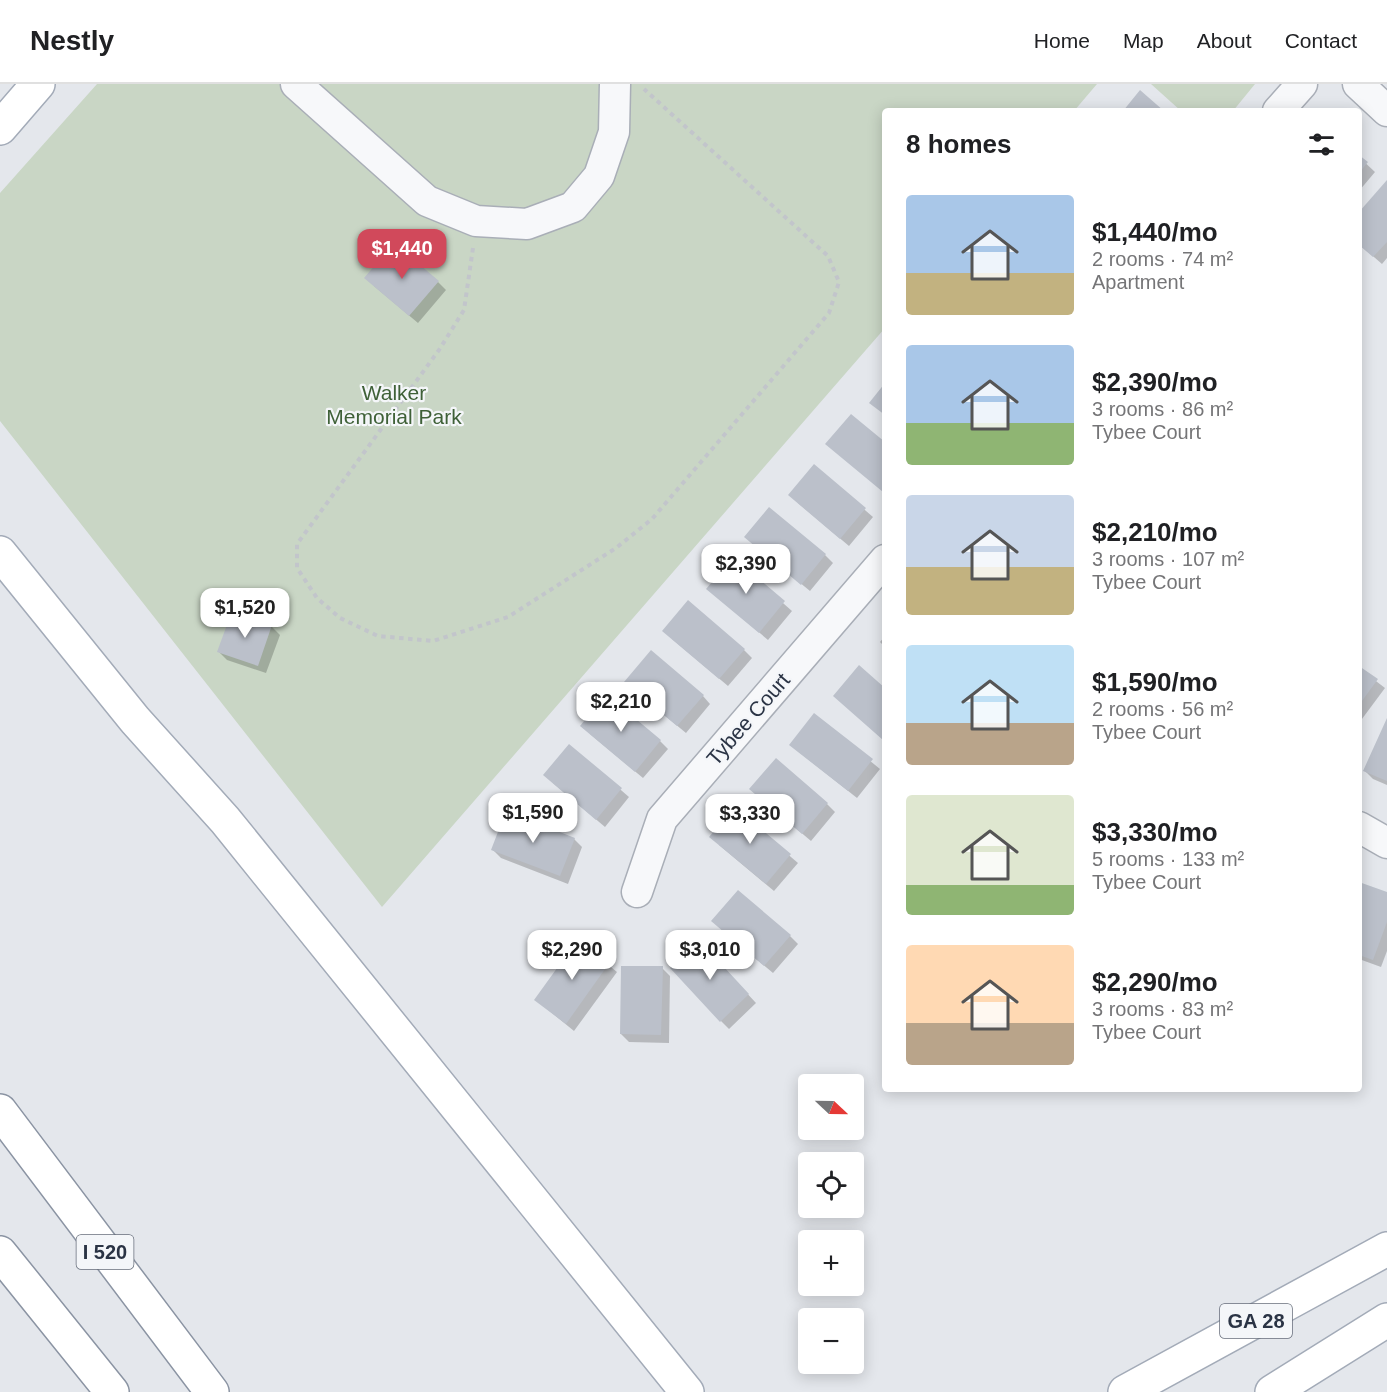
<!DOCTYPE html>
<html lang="en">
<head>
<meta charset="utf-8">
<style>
  :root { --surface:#fff; --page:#f2f2f2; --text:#202124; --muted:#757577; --line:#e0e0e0; --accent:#d1495b }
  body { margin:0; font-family:Arial,sans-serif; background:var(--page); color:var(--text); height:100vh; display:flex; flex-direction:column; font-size:22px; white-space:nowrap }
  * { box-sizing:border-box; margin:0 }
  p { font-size:20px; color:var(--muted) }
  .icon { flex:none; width:33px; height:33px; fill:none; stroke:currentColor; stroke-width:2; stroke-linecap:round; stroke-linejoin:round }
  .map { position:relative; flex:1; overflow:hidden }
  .details { position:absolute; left:882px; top:24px; width:480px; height:984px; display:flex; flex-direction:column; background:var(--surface); border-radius:6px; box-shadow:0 3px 15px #0003 }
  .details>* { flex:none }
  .needle { width:39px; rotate:112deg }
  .buttons { position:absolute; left:798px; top:990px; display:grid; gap:12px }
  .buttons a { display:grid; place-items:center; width:66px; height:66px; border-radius:6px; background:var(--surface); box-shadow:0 3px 15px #0003; font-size:30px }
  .price { position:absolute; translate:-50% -51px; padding:0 14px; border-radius:12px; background:#fff; color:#222; font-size:20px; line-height:39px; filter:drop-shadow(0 2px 3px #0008) }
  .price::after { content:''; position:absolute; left:50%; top:36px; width:18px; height:14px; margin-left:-9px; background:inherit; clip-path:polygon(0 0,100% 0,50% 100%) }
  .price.active { background:var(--accent); color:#fff }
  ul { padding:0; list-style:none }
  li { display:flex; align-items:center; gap:18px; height:150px; padding:0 24px }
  li span { display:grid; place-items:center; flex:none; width:168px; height:120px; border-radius:6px; color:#555 }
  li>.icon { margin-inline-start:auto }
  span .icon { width:72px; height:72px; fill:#fffc; stroke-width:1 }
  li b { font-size:26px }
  h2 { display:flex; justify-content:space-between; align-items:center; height:72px; padding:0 24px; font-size:26px }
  header { display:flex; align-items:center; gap:36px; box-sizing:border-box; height:84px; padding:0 30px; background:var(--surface); border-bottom:2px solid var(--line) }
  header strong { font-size:28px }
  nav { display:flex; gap:33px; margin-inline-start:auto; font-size:21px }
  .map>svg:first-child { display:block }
  .green { fill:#c9d6c5 }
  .shadow { fill:#0003 }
  .building { fill:#bbc0ca }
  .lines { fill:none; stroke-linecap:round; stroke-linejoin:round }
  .minor-casing { stroke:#a9aeb7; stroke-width:33 }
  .major-casing { stroke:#a3abb8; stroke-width:36 }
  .highway-casing { stroke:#8b94a3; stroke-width:36 }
  .path { stroke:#c2c5cb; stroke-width:4; stroke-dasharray:4.5 4.5; stroke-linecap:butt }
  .minor { stroke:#f7f8fa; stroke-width:30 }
  .major { stroke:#fff; stroke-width:33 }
  .highway { stroke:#fff; stroke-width:33 }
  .labels { text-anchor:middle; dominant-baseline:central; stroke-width:4.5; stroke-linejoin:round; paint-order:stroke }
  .shield { fill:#f4f6f9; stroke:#676e7b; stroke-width:1.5 }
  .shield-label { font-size:20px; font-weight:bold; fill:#2b3445 }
  .park-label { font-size:21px; fill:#3f6138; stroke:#f4f6f9 }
  .street-label { font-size:21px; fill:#2b3445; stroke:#f4f6f9 }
</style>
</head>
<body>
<header>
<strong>Nestly</strong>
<nav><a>Home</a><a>Map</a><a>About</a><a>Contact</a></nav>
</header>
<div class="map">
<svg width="1387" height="1308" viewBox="0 0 1387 1308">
  <rect width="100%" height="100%" fill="#e4e7ec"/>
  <path class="green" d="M97,0H1097L1074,27H885V244L382,823L0,337V109Z
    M1151,0H1255L1233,27H1181Z"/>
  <path class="shadow" d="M1359,73L1375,88L1359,107Z
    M1387,98V174L1382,180L1359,160V130Z
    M438,198L446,206L418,239L374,202Z
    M814,382L873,433L849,462L798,419Z
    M754,461L825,471L833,479L810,507Z
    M733,475L792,527L768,556L716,512Z
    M233,529L272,543L280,551L266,589L227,576L219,568Z
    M885,552V563L880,558Z
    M672,555L744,566L752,574L728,602Z
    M859,583L885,606V657L843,619Z
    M1359,584L1385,604L1359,639Z
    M634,606L703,612L710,620L686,649Z
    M814,631L880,685L857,714L799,668Z
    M1387,637V701L1373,695L1365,687Z
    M590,650L660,657L668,665L643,694Z
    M570,662L629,713L605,743L553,699Z
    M759,713L827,720L835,728L811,757Z
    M735,725L798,779L774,807L719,761Z
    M574,755L582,763L568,800L501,774L493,766Z
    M1359,799L1387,810V867L1381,883L1359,875Z
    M721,845L790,852L798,860L773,889Z
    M579,857L617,888L574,947L536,916Z
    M707,866L756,919L729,945L721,937Z
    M662,884L670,892L669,959L629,958L621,950Z"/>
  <path class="building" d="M1140,6L1164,27H1123Z
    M1359,71L1368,78L1359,89Z
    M1387,96V158L1373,173L1359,161V128Z
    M394,159L439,197L409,232L364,194Z
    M885,299V331L869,319Z
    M851,330L885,358V405L883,408L825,360Z
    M814,380L866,424L840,455L788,411Z
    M769,423L826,470L801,501L744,453Z
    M733,473L785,517L759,549L706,505Z
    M688,516L745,565L719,595L662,547Z
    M232,527L272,541L258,582L217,568Z
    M651,566L704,611L677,642L624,598Z
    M859,581L885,604L883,656L833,612Z
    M1359,582L1378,595L1359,621Z
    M606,610L661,656L635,688L580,642Z
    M814,629L873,675L848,707L789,661Z
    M1387,634V697L1363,687Z
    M569,660L622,704L596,736L543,691Z
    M776,674L828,719L802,750L749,705Z
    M735,723L791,770L766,800L709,753Z
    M506,727L575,754L560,792L491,766Z
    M1359,798L1387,808V838L1373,876L1359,871Z
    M738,806L791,851L764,882L711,837Z
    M578,855L610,878L566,940L534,916Z
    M699,856L749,910L720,938L670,884Z
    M621,882H663L661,951L620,950Z"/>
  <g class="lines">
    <g class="minor-casing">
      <path id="minor" d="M296,0L427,117L476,137L527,140L573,123L599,92L614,48L615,0
        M1358,0L1387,27
        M1278,27L1302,0
        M1359,743L1387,759
        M637,808L662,735L885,476"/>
    </g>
    <g class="major-casing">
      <path id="major" d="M0,44L38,0
        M0,469L135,636L225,736L687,1308
        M1125,1308L1387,1165
        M1272,1308L1387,1236"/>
    </g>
    <g class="highway-casing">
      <path id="highway" d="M0,1027L212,1308
        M0,1169L112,1308"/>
    </g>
    <path class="path" d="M473,164L464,226L439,266L297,460V484L317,514L340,534L378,552L433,557L508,533L616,464L652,435L829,229L839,198L828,172L644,5"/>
    <use href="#minor" class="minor"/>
    <use href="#major" class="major"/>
    <use href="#highway" class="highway"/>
  </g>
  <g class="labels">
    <g class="shield">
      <rect x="76.5" y="1151" width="57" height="34" rx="4.5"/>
      <rect x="1220" y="1220" width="72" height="34" rx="4.5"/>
    </g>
    <g class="shield-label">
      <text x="105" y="1168">I 520</text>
      <text x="1256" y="1237">GA 28</text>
    </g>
    <g class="park-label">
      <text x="394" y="308">Walker<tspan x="394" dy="24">Memorial Park</tspan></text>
    </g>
    <g class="street-label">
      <text transform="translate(748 635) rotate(-49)">Tybee Court</text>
    </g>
  </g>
</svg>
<div class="buttons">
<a><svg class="needle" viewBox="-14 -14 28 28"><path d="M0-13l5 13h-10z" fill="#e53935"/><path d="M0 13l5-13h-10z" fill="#757577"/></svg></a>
<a><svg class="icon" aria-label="locate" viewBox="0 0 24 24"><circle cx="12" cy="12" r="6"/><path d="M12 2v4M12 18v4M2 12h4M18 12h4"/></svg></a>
<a>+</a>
<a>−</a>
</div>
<b class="price active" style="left:402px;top:196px">$1,440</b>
<b class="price" style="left:746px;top:511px">$2,390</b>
<b class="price" style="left:245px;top:555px">$1,520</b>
<b class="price" style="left:621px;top:649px">$2,210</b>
<b class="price" style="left:533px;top:760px">$1,590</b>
<b class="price" style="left:750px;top:761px">$3,330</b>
<b class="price" style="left:572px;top:897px">$2,290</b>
<b class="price" style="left:710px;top:897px">$3,010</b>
<section class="details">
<h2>8 homes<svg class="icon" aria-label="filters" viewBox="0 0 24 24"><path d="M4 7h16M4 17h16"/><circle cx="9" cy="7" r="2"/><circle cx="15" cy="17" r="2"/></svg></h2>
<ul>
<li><span style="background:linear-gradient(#a9c7e8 65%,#c2b280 0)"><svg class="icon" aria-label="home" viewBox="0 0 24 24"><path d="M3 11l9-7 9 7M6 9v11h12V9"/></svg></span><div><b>$1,440/mo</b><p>2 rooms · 74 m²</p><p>Apartment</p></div></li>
<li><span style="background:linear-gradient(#a9c7e8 65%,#8fb573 0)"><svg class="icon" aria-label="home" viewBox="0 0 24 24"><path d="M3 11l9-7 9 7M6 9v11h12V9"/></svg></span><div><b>$2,390/mo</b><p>3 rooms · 86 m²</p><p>Tybee Court</p></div></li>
<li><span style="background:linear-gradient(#c9d6e8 60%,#c2b280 0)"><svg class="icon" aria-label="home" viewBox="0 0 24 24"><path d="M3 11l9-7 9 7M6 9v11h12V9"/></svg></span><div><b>$2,210/mo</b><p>3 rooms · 107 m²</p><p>Tybee Court</p></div></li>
<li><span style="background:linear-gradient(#bfe0f5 65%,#b9a48a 0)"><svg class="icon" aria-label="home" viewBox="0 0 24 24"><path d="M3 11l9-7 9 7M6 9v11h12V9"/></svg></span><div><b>$1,590/mo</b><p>2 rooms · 56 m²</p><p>Tybee Court</p></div></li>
<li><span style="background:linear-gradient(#dfe7d0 75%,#8fb573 0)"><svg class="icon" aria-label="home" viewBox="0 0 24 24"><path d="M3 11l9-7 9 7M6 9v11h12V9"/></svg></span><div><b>$3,330/mo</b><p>5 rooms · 133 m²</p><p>Tybee Court</p></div></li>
<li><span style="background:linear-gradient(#ffd9b3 65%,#b9a48a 0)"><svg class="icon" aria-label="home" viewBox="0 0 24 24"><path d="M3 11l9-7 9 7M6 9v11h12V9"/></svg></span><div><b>$2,290/mo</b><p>3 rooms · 83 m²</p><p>Tybee Court</p></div></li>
</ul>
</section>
</div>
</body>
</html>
